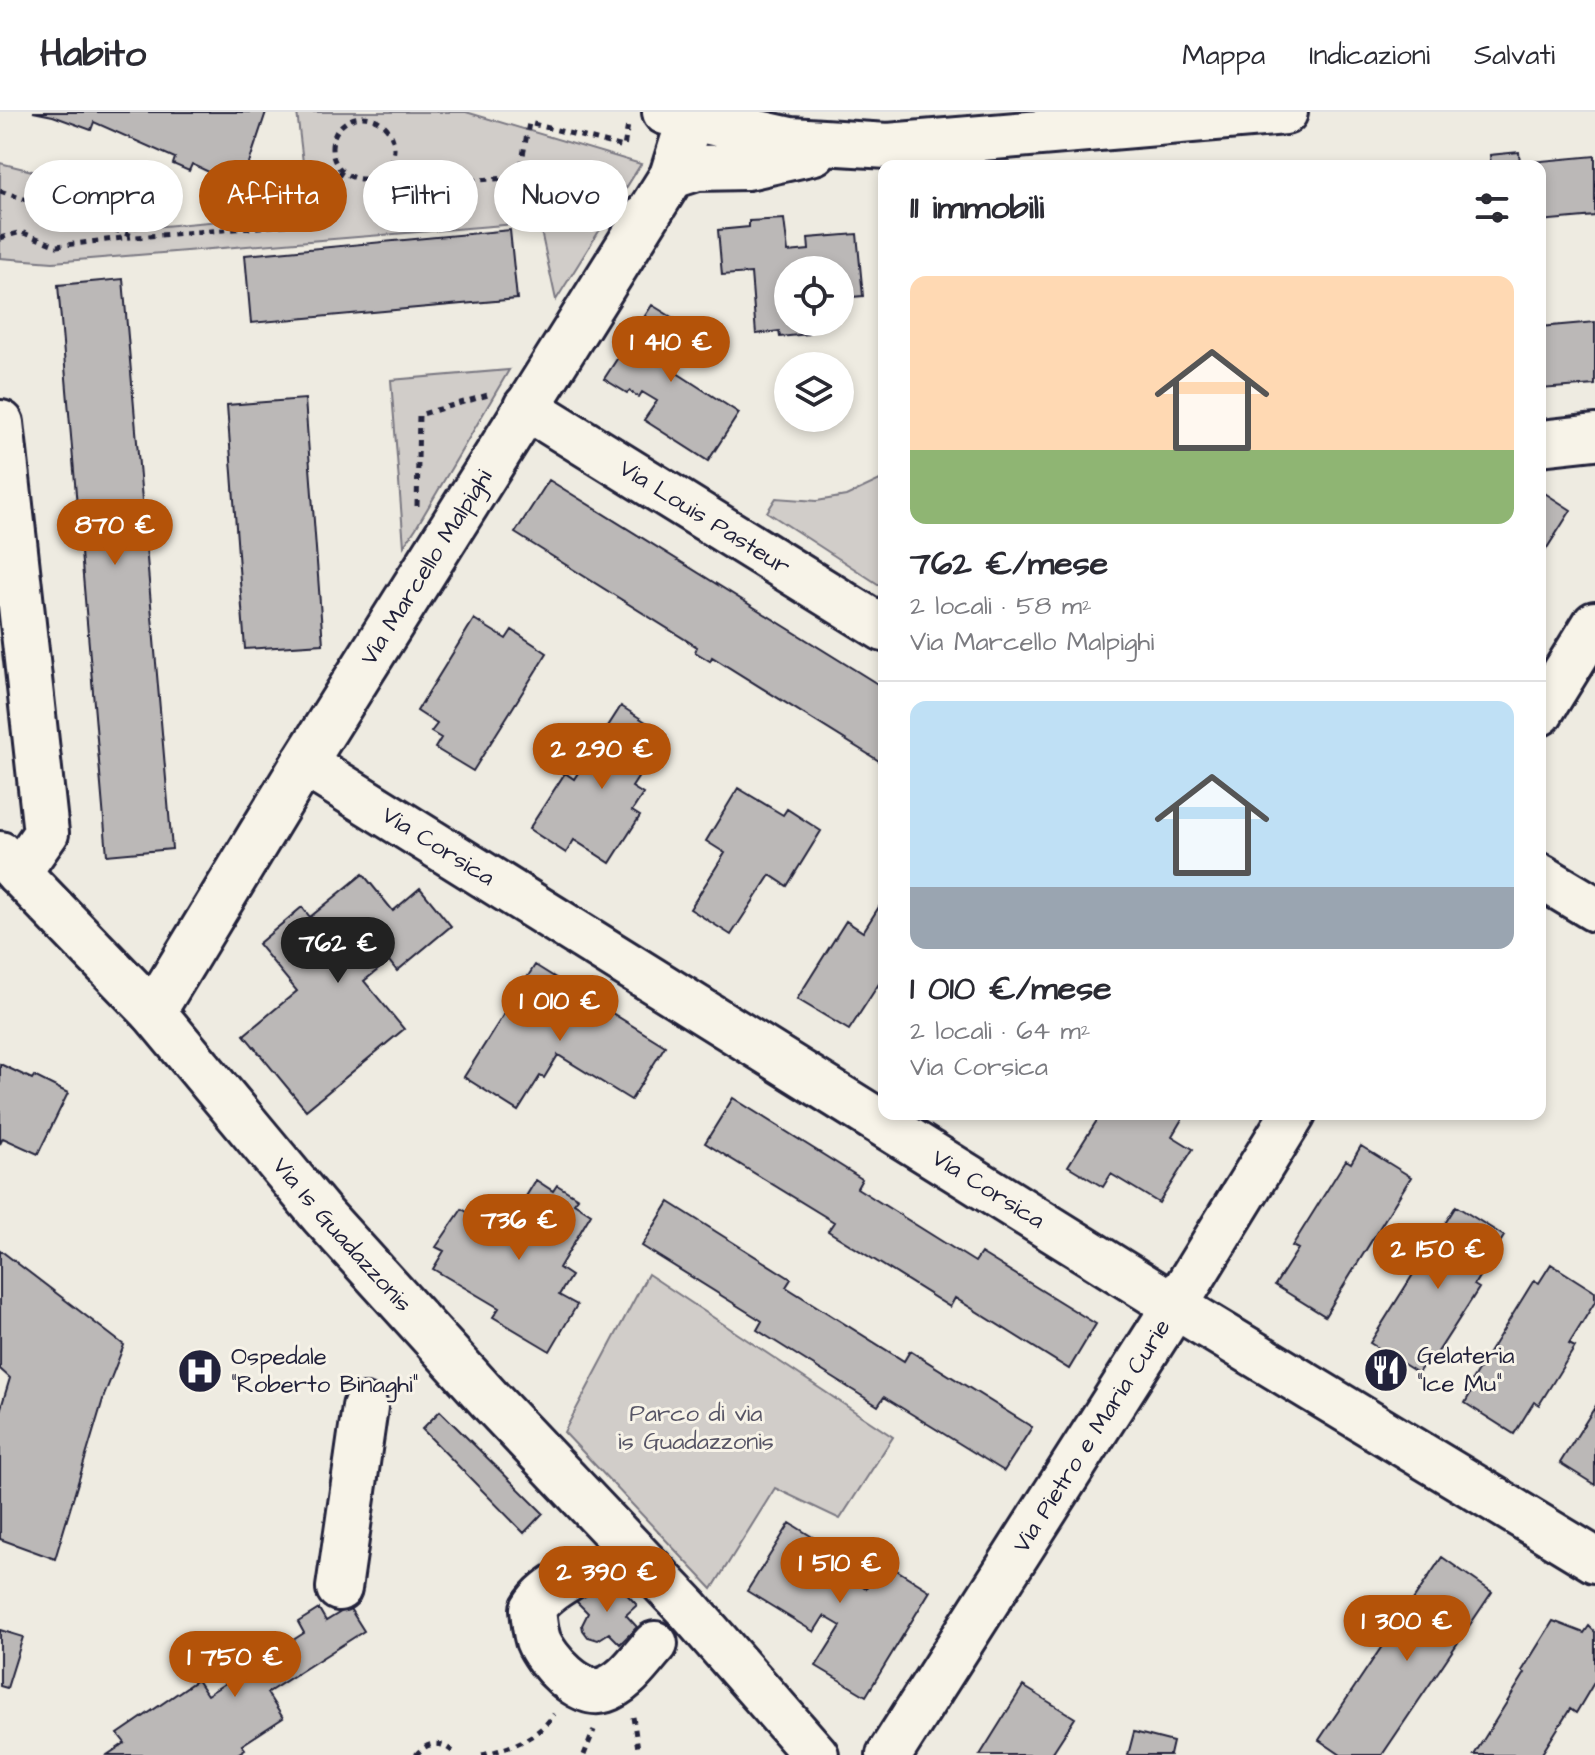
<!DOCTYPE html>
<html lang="it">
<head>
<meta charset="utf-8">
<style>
  :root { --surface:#fff; --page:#f2f2f3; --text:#2b2b33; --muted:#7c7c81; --line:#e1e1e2; --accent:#b45309 }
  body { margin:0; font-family:"Architects Daughter",sans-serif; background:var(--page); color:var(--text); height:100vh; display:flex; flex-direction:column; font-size:30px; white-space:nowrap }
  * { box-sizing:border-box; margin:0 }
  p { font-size:26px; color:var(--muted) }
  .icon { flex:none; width:44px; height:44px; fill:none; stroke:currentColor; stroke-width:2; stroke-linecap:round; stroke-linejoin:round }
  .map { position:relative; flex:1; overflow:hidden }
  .side { position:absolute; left:878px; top:48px; width:668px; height:960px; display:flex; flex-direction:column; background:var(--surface); border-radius:16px; box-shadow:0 4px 12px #0003 }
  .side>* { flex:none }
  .top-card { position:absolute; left:24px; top:48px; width:734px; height:72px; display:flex; gap:16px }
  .tools { position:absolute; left:774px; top:144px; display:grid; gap:16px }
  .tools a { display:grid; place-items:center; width:80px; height:80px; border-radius:50%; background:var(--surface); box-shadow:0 4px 12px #0003; font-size:40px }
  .price { position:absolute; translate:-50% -68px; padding:0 18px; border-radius:28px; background:var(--accent); color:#fff; font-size:26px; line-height:52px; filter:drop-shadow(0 2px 4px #0008) }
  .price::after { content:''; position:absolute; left:50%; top:48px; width:24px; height:18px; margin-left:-12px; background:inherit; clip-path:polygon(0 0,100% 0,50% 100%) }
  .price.active { background:#222; color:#fff }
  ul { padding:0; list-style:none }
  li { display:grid; align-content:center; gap:16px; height:424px; padding:0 32px }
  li+li { border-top:2px solid var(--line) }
  li span { display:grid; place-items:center; height:248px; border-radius:16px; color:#555 }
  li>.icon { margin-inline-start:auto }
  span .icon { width:144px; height:144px; fill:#fffc; stroke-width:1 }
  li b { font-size:34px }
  h2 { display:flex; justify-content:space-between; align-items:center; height:96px; padding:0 32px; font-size:34px }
  .tag { padding:0 28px; border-radius:36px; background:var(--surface); box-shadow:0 4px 12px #0003; font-size:28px; line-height:72px }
  .tag.active { background:var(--accent); color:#fff }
  header { display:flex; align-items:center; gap:48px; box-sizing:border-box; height:112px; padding:0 40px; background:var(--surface); border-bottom:2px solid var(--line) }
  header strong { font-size:38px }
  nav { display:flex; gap:44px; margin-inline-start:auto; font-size:28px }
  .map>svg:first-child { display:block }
  .green { fill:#d1cdc9; stroke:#7a7882; stroke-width:2 }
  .building { fill:#bbb8b7; stroke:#22223b; stroke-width:2 }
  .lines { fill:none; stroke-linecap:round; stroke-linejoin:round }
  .minor-casing { stroke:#22223b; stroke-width:50 }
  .path { stroke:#22223b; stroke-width:5; stroke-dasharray:6 6; stroke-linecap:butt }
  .minor { stroke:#f7f3e8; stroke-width:44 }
  .labels { text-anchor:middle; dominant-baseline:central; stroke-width:6; stroke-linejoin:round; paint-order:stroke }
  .street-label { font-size:24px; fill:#22223b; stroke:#f7f3e8 }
  .poi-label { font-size:24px; fill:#22223b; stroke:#f7f3e8; text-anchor:start }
  .park-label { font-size:24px; fill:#575566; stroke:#f7f3e8 }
</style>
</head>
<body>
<header>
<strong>Habito</strong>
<nav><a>Mappa</a><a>Indicazioni</a><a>Salvati</a></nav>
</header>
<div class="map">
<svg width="1595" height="1643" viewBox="0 0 1595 1643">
  <rect width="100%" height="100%" fill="#eeebe1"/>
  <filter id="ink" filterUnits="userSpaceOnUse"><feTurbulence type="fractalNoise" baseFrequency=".0125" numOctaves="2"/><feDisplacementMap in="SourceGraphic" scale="16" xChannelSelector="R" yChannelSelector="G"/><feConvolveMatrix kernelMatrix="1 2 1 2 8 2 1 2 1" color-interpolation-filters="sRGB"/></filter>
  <g filter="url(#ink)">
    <path class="green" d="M297,0H466L641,52L556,188L539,110L53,150L0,146V51L48,63L130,117L309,101Z
      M509,258L416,416L404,434L391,268Z
      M884,366V476L767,400L776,386L817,389L846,384Z
      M648,1162L893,1325L840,1407L775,1376L712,1477L564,1320Z"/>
    <path class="building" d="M33,0H266L241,75L192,52L189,59L173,52L175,46L94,10L91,18L53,4Z
      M1519,40L1520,51L1595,44V104L1540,109V54H1491L1490,43Z
      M784,107L788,140L809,138L808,126L857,122L863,184L840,186V158H788V210H806L808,222L780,225L779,219L756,222L751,161L722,163L718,118L749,115V109Z
      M510,118L517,187L251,211L245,143Z
      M123,167L172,737L107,743L58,173Z
      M652,193L701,223L677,261L739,301L708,349L644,308L657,289L642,280L639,285L629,279L627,281L604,267Z
      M1595,210V273L1540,277V215Z
      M305,287L323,532L245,537L227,293Z
      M549,368L884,576V652L712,545L710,549L695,540L697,535L515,421Z
      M1540,378L1571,398L1540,447Z
      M474,507L506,527L512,518L547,541L473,659L435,636L441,626L431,620L437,612L417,599Z
      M621,594L666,623L632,675L643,682L632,699L640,704L610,751L574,728L566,741L529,717L565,661L574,667Z
      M738,676L783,703L787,697L821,719L787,774L770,763L731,823L690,797L725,741L706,729Z
      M363,762L393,799L420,776L451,814L397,859L389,849L364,869L404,917L306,998L244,923L297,879L258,832L302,795L310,805Z
      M884,787V864L849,918L797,887L846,809L863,820Z
      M535,853L665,934L631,988L558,943L544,966L540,964L518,999L464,965Z
      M0,952L32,967L34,964L68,981L38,1042L3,1026L0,1032Z
      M733,986L862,1067L857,1076L975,1150L981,1141L1096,1212L1069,1257L955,1186L950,1195L828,1119L834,1110L705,1031Z
      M1101,1002H1185L1172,1024L1193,1037L1159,1091L1111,1062L1103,1075L1068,1054Z
      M1361,1034L1411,1065L1325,1204L1275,1173L1298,1137L1292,1134L1346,1048L1351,1051Z
      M536,1068L553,1079L557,1073L578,1086L574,1091L591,1102L559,1156L571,1164L559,1183L577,1193L550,1239L493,1205L499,1196L433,1157L444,1139L436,1135L462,1097L503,1122Z
      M669,1090L791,1167L786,1175L904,1249L910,1239L1032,1315L1004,1359L884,1285L878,1294L757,1218L762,1209L642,1134Z
      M1456,1094L1504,1124L1474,1173L1479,1176L1434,1246L1430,1243L1418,1261L1370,1231Z
      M0,1138L124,1233L104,1284L55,1447L0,1427V1299L10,1266L0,1257Z
      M1551,1152L1595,1180V1190L1569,1232L1575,1235L1539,1293L1534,1290L1514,1322L1465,1291L1475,1273L1471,1270L1534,1168L1539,1171Z
      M1595,1295V1373L1560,1351Z
      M440,1299L543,1401L524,1421L422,1317Z
      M790,1411L856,1452L848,1464L866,1476L882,1449L930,1479L866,1584L816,1554L841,1514L824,1504L814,1520L747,1479Z
      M1442,1445L1492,1480L1382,1643H1341L1319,1628Z
      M594,1472L605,1483L617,1472L637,1493L626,1503L637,1515L620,1532L609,1521L598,1528L588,1525L583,1518L582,1513L588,1501L576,1489Z
      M349,1495L364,1519L267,1581L283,1606L242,1633L245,1637L236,1643H107L125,1631L118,1622L197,1568L207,1583L304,1521L298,1510L319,1497L326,1509Z
      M1553,1509L1584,1521L1589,1514L1595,1520V1569L1576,1601L1570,1597L1541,1643H1474L1525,1561L1522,1559Z
      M0,1518L23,1525L7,1576L0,1574Z
      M1023,1574L1075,1606L1051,1643H980Z
      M1134,1620L1173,1630L1170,1643H1128Z"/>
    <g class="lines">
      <g class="minor-casing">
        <g id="minor">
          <path d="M665,0L790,28L888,34L1285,0"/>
          <path d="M672,64L697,56L747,55L814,40"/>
          <path id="s1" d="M526,295L884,517"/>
          <path d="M1,311L46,721L18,761"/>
          <path d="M1540,331L1595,325"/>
          <path d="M1540,601L1595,512"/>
          <path id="s2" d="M304,651L1175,1194L1595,1448"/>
          <path id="s3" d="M0,742L153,900L322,1103L489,1287L689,1498L816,1643"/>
          <path d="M1540,764L1595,797"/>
          <path id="s4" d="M153,900L304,651L672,64L690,6"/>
          <path d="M581,1458C564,1470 543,1479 533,1497C534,1508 535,1518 538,1528C546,1548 580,1586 604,1578C626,1571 640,1548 655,1532"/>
          <path d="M339,1476L365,1295"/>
          <path id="s5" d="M889,1643L1175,1194L1293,1002"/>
        </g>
      </g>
      <path class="path" d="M332 36a31 31 0 1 1 62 0a31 31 0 1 1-62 0Z
        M389,55L407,63L441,71L519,65L529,11L624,35L628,13
        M0,79L136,125L308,111L342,59
        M0,126L21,120L57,134L131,125
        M417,394L419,303L488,283
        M633,1605L639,1643
        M416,1643C428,1628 444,1629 456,1643
        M482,1643C508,1637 539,1626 554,1602
        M584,1643L594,1618"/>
      <use href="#minor" class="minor"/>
    </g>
  </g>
  <defs>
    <g id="restaurant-disc" transform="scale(2.3)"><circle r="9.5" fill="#22223b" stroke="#f7f3e8"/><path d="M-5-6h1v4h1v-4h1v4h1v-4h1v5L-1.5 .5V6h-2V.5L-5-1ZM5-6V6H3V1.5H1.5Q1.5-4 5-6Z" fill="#fff"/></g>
    <g id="hospital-disc" transform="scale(2.3)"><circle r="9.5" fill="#22223b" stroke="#f7f3e8"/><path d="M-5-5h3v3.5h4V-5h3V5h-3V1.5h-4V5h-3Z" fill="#fff"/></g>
  </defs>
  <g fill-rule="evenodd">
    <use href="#restaurant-disc" x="1386" y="1258"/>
    <use href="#hospital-disc" x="200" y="1259"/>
  </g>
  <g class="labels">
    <g class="street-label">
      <text stroke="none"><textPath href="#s1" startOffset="210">Via Louis Pasteur</textPath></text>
      <text stroke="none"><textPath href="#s4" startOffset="522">Via Marcello Malpighi</textPath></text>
      <text stroke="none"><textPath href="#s2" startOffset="158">Via Corsica</textPath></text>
      <text stroke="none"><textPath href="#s2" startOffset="806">Via Corsica</textPath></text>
      <text stroke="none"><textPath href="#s3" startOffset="512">Via Is Guadazzonis</textPath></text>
      <text stroke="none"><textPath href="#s5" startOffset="378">Via Pietro e Maria Curie</textPath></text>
    </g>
    <g class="poi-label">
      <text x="1417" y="1244">Gelateria<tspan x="1417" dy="28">"Ice Mu"</tspan></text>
      <text x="231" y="1245">Ospedale<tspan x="231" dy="28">"Roberto Binaghi"</tspan></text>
    </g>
    <g class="park-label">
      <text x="696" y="1302">Parco di via<tspan x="696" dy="28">is Guadazzonis</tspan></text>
    </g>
  </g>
</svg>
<div class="tools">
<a><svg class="icon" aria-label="locate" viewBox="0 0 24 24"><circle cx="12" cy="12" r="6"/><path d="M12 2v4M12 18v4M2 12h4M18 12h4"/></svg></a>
<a><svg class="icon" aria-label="layers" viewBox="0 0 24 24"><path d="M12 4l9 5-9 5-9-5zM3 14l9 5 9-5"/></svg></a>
</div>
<b class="price" style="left:671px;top:272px">1 410 €</b>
<b class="price" style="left:115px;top:455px">870 €</b>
<b class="price" style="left:602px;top:679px">2 290 €</b>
<b class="price active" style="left:338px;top:873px">762 €</b>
<b class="price" style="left:560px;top:931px">1 010 €</b>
<b class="price" style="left:519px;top:1150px">736 €</b>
<b class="price" style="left:1438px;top:1179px">2 150 €</b>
<b class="price" style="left:840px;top:1493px">1 510 €</b>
<b class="price" style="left:607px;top:1502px">2 390 €</b>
<b class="price" style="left:1407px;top:1551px">1 300 €</b>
<b class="price" style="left:235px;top:1587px">1 750 €</b>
<div class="top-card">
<a class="tag">Compra</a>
<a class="tag active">Affitta</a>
<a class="tag">Filtri</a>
<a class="tag">Nuovo</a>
</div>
<section class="side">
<h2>11 immobili<svg class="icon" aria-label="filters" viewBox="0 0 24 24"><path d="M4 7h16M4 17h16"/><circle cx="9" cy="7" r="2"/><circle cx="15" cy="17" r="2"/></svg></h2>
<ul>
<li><span style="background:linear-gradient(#ffd9b3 70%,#8fb573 0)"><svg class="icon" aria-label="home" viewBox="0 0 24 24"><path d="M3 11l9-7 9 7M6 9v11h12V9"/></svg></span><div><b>762 €/mese</b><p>2 locali · 58 m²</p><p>Via Marcello Malpighi</p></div></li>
<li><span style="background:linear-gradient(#bfe0f5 75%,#9aa5b1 0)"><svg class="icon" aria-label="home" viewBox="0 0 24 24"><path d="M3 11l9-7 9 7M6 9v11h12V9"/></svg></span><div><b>1 010 €/mese</b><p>2 locali · 64 m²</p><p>Via Corsica</p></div></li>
</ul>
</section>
</div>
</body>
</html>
